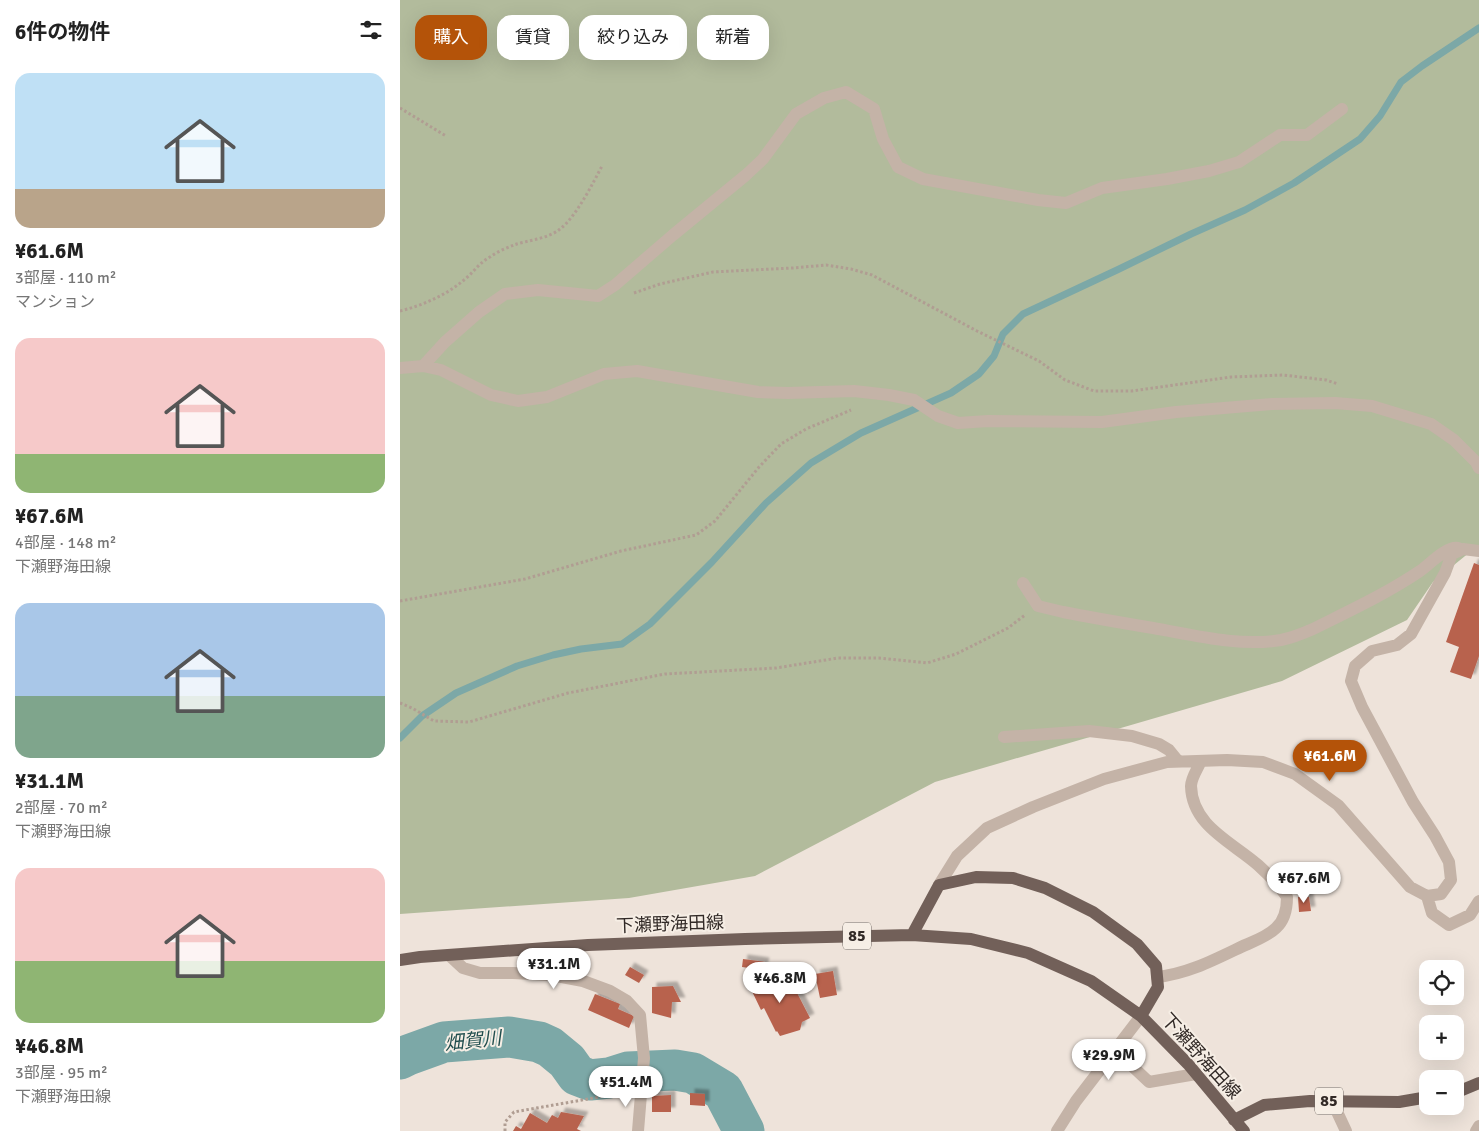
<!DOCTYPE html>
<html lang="ja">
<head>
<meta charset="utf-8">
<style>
  :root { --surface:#fff; --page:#f6f6f6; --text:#222; --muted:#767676; --accent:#b45309 }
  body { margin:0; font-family:Signika,"Noto Sans JP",sans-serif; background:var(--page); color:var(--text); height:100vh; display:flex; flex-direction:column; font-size:19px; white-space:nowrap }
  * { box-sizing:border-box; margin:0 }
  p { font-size:16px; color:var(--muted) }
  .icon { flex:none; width:28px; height:28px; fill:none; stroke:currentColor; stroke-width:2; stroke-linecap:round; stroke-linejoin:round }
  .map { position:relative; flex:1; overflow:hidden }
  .drawer { display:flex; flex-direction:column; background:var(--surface); width:400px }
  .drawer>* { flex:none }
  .hud { position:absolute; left:15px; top:15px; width:475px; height:45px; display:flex; gap:10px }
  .fabs { position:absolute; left:1019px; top:960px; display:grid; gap:10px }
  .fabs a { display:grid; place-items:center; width:45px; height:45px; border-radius:10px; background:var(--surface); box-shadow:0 5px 20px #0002; font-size:25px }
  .price { position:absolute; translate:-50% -42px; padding:0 11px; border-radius:18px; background:#fff; color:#222; font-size:16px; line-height:32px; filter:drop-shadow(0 1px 2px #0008) }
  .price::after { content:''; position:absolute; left:50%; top:30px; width:15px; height:11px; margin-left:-8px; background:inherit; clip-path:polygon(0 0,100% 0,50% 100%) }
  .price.selected { background:var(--accent); color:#fff }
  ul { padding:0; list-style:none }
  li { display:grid; align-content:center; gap:10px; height:265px; padding:0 15px }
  li span { display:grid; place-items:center; height:155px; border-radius:15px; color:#555 }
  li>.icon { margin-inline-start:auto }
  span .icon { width:90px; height:90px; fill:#fffc; stroke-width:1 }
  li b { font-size:21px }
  h2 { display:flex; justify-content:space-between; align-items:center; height:60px; padding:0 15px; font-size:21px }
  .tag { padding:0 18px; border-radius:15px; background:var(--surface); box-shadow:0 5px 20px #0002; font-size:18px; line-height:45px }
  .tag.selected { background:var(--accent); color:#fff }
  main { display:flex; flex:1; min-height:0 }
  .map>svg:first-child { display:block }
  .green { fill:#b2bb9c }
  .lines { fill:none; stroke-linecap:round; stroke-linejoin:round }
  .stream { stroke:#7ca8a7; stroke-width:7 }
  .river { stroke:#7ca8a7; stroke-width:41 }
  .building { fill:#b8624e; filter:url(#shadow) }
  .path { stroke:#b09d92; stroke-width:3; stroke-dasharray:2.5 2.5; stroke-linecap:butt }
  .minor { stroke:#c4b3a7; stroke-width:12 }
  .major { stroke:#726059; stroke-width:12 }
  .labels { text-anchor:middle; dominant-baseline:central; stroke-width:4; stroke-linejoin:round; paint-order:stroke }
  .shield { fill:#f6eee5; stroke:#6d6560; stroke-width:1 }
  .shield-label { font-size:16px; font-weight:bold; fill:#322a27 }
  .street-label { font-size:18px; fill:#322a27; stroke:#f6eee5 }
  .water-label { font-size:19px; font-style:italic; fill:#214e4e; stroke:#f6eee5 }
</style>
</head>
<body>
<main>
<section class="drawer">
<h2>6件の物件<svg class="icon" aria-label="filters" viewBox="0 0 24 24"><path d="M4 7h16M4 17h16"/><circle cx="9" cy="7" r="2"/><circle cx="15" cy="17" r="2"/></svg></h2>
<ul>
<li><span style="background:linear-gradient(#bfe0f5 75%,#b9a48a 0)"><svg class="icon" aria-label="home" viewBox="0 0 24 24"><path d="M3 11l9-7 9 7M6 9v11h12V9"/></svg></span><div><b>¥61.6M</b><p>3部屋 · 110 m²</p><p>マンション</p></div></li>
<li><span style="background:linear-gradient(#f6c9c9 75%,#8fb573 0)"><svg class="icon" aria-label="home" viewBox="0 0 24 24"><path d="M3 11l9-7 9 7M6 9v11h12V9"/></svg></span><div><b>¥67.6M</b><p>4部屋 · 148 m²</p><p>下瀬野海田線</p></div></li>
<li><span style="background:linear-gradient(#a9c7e8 60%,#7fa58c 0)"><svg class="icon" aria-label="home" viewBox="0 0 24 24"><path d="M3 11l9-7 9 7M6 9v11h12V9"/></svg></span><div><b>¥31.1M</b><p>2部屋 · 70 m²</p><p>下瀬野海田線</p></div></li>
<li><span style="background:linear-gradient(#f6c9c9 60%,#8fb573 0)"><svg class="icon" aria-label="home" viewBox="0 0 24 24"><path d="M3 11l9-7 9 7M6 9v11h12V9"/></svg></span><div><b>¥46.8M</b><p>3部屋 · 95 m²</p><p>下瀬野海田線</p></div></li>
</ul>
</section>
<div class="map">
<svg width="1079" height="1131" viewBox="0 0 1079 1131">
  <defs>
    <filter id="shadow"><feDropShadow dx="4.5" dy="-4.5" stdDeviation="1" flood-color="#0004"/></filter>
  </defs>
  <rect width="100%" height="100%" fill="#eee3da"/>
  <path class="green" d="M0,0H1079V555L1070,552L1033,582L1007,620L882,681L535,782L355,876L229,898L0,914Z"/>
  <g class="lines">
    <path class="stream" d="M0,738L22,716L56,693L117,666L153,655L181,649L222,644L250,624L312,562L366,503L411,463L461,433L551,393L579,374L594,356L603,334L623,314L717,270L791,234L845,210L894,183L960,139L980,116L1001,82L1022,66L1079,28"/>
    <path class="river" d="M0,1059L8,1055L44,1042L109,1037L139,1042L150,1047L167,1061L177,1075L190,1080L209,1078L228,1072L275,1070L293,1073L323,1091L344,1131"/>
  </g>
  <path class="building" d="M1074,563L1079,565V656L1071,679L1050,672L1059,647L1046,642Z
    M898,897H909L911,911L899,912Z
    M343,959L365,962L363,970L342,967Z
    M230,967L244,975L239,983L225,975Z
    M377,971L388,993L395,989L410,1018L402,1022L400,1030L380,1036L377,1031L376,1032L364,1008L361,1010L349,985Z
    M433,971L437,995L420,998L415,974Z
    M273,986L281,1002H272L271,1018L252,1013V987Z
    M195,994L220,1004L218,1009L234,1016L229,1028L188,1010Z
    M290,1093L305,1094V1106L290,1105Z
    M271,1095V1112H252V1096Z
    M161,1112L184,1116L177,1129L181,1131H113L116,1126L121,1129L130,1113L147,1123L152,1115L158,1118Z"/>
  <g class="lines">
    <path class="path" d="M0,108L46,136
      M234,293L260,284L313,272L393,268L426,265L451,269L472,275L577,331L639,361L665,380L694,391H732L831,377L883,375L926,380L938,384
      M0,311C24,305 46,295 64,280C73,273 80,262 90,257C97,252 106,248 114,245C128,240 148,239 160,229C176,217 193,183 202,166
      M0,601L125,579L221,551L296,535L315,521L359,467L381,444L406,429L451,410
      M0,703L12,708L34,721L69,722L168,693L265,674L376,668L438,658H479L527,663L556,654L608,628L625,615
      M105,1131V1122L114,1112L205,1096L225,1094"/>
    <path class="minor" d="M23,366L45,342L79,312L105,294L138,290L198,296L215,285L273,235L346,175L363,159L396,114L424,98L446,92L474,109L483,139L498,167L523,179L638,200L666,203L702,188L767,179L809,171L839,162L880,135H907L942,109
      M0,368L23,366L41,370L91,395L118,401L147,397L204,374L237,371L358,392L388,393L454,391L489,395L514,400L538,416L558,423L588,421L702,422L776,412L872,404L935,403L972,406L1031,424L1054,440L1076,462L1079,468
      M623,583L638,606L663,612C693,618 723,623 753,628C793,635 840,647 881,640C891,638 904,633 913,629C949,611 986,594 1020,571C1029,565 1046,546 1058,548
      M604,737L689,731L732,736L759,744L769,750L778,761
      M539,885L557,856L587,828L633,807L704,779L767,762L827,760L863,762L895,774L938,805L1010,887L1027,896L1041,894L1051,880L1049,862L1035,836L1013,802L962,707L951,681L955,666L972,651L997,645L1011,634L1045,573L1052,554L1063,549L1079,551
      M1027,896L1032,913L1049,925L1070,915L1079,901
      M49,955L63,968L80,973H113L151,975L183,981L210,991L227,1001L240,1015L244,1058L238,1131
      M757,977C787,974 814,960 841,947C852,942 867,937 876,928C885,920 887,909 887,897C879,885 869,875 858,865C832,842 792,826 791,786C791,778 798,768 801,761
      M715,1050L749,1082L796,1074
      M932,1101L946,1131
      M657,1131L676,1101L741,1016
      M1076,1131L1079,1126"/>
    <path class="major" d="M512,935L539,885L576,877L613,878L645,888L693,912L737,944L756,966L758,987L741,1016
      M0,960L20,957L188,945L345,939L512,935L571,939L628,953L691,981L741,1016L788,1064L844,1131
      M1055,1093L1079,1083
      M834,1120L864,1105L910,1101L999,1102L1028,1097"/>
  </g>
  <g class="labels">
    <g class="shield">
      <rect x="443" y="922.5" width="28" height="27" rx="4"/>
      <rect x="915" y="1087.5" width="28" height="27" rx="4"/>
    </g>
    <g class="shield-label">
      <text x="457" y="936">85</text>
      <text x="929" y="1101">85</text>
    </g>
    <g class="street-label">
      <text transform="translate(270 924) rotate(-2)">下瀬野海田線</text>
      <text transform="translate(801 1056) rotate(48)">下瀬野海田線</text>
    </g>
    <g class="water-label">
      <text transform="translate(73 1041) rotate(-6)">畑賀川</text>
    </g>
  </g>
</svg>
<div class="fabs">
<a><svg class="icon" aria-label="locate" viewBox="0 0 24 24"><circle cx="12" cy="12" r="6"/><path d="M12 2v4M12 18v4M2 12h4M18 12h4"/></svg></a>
<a>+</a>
<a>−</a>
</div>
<b class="price selected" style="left:930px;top:782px">¥61.6M</b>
<b class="price" style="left:904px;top:904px">¥67.6M</b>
<b class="price" style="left:154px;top:990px">¥31.1M</b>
<b class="price" style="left:380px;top:1004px">¥46.8M</b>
<b class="price" style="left:709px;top:1081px">¥29.9M</b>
<b class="price" style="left:226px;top:1108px">¥51.4M</b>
<div class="hud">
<a class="tag selected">購入</a>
<a class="tag">賃貸</a>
<a class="tag">絞り込み</a>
<a class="tag">新着</a>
</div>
</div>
</main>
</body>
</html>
